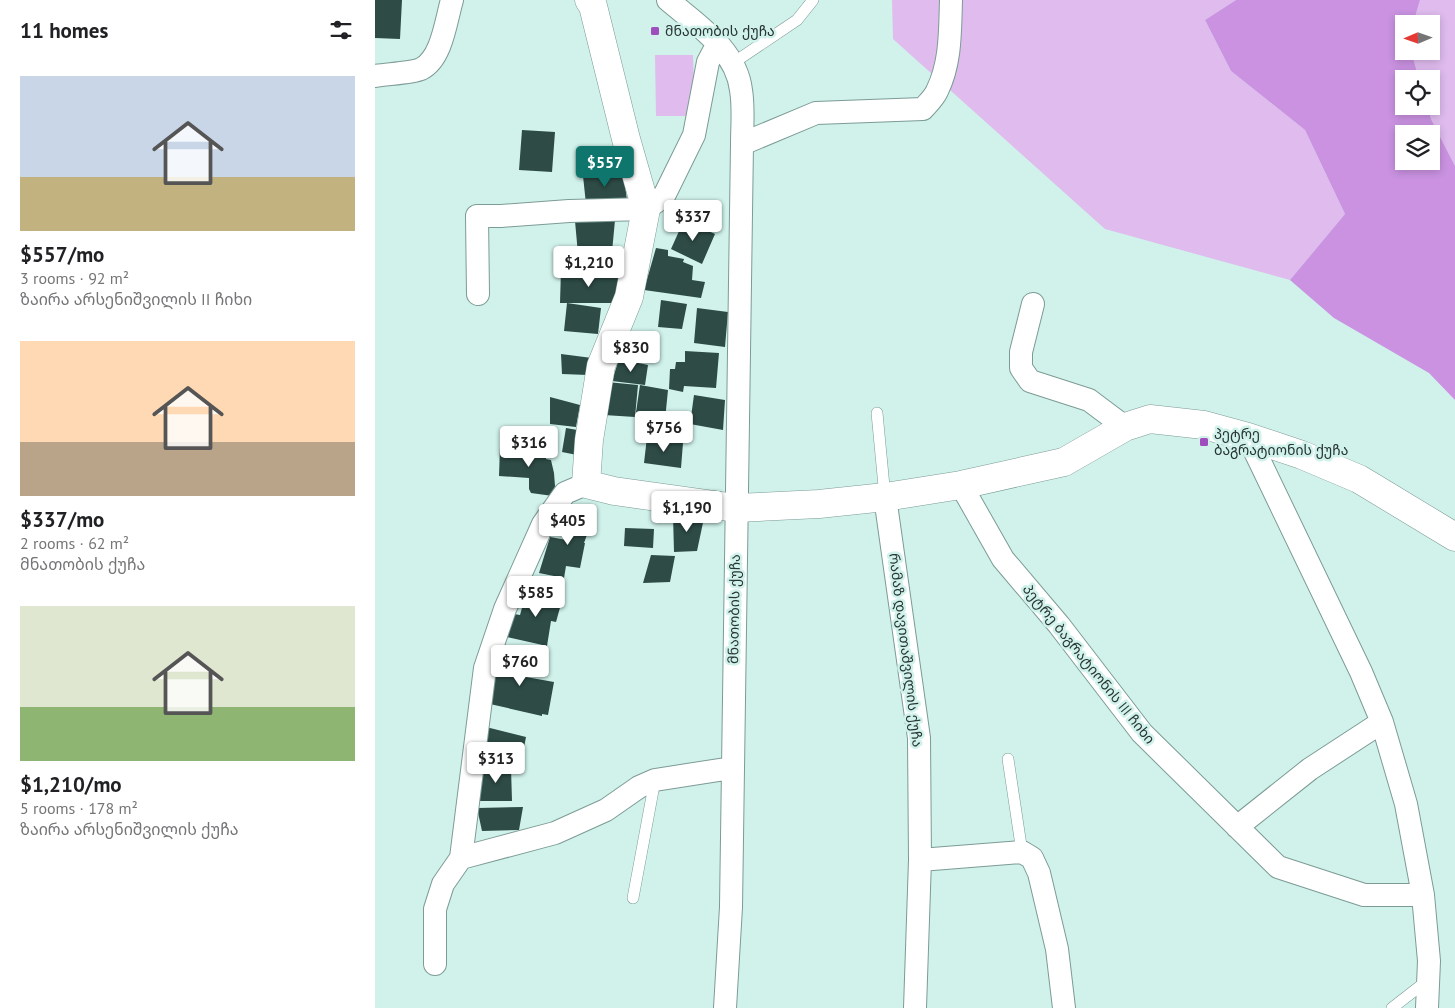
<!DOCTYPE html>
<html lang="en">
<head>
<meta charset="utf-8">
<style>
  :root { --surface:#fff; --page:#f2f2f2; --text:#202124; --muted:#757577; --accent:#0f766e }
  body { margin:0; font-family:"PT Sans","Noto Sans Georgian",sans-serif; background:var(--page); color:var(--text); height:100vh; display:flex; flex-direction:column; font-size:19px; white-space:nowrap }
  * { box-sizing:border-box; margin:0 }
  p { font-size:16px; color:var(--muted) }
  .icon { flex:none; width:28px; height:28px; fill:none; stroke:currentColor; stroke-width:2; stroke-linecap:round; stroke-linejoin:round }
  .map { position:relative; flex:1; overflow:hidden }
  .details { display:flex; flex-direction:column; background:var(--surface); width:375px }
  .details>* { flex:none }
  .needle { width:32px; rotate:268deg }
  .tools { position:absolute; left:1020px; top:15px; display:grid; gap:10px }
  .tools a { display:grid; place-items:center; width:45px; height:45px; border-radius:0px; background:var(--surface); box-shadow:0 2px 8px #0003; font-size:25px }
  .price { position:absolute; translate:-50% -42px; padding:0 11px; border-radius:5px; background:#fff; color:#222; font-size:16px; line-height:32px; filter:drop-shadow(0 1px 2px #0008) }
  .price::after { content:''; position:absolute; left:50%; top:30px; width:15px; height:11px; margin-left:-8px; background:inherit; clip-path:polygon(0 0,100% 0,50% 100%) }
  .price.active { background:var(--accent); color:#fff }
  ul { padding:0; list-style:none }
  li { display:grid; align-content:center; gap:10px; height:265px; padding:0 20px }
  li span { display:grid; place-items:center; height:155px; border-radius:0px; color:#555 }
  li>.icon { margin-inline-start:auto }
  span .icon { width:90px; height:90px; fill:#fffc; stroke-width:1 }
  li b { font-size:21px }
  h2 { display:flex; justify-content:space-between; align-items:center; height:60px; padding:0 20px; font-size:21px }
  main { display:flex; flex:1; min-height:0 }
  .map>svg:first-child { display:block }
  .green { fill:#dfbbee }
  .forest { fill:#ca92e1; fill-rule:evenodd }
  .building { fill:#2e4b46 }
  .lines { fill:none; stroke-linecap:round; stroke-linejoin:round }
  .lane-casing { stroke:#7c9b95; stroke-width:12 }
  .street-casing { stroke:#7c9b95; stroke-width:24 }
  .secondary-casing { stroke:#7c9b95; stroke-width:29 }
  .lane { stroke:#fff; stroke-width:11 }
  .street { stroke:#fff; stroke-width:22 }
  .secondary { stroke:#fff; stroke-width:28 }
  .poi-dot { fill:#9f4ebe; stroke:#d0f2eb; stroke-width:2 }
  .labels { text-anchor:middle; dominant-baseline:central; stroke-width:5; stroke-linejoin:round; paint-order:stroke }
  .poi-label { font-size:14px; fill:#283533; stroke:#d0f2eb; text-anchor:start }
  .street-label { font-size:14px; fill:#283533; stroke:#d0f2eb }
</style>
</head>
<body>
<main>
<section class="details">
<h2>11 homes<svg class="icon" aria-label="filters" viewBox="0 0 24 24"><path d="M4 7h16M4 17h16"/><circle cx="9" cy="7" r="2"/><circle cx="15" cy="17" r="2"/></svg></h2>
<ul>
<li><span style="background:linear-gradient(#c9d6e8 65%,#c2b280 0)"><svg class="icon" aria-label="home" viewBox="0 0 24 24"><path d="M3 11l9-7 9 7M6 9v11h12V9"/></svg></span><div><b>$557/mo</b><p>3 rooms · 92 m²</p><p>ზაირა არსენიშვილის II ჩიხი</p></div></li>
<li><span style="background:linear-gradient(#ffd9b3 65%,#b9a48a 0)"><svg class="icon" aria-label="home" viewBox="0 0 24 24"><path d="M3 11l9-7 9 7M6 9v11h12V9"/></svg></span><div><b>$337/mo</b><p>2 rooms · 62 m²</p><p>მნათობის ქუჩა</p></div></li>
<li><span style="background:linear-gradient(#dfe7d0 65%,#8fb573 0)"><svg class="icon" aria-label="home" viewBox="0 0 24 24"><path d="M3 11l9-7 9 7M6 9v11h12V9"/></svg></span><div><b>$1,210/mo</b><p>5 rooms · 178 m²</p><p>ზაირა არსენიშვილის ქუჩა</p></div></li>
</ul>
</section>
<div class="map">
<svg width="1080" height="1008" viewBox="0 0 1080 1008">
  <rect width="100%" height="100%" fill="#d0f2eb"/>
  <path class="green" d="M517,0H861L830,20L856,71L930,130L970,214L915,280L730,229L518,39Z
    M1045,0H1080V166L1056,119L1053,106H1056V79H1044L1036,51H1056V24H1038Z
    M280,55H318L320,116H281Z"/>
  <path class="forest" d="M861,0H1045L1038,24H1029V51H1036L1044,79H1029V106H1053L1056,119L1080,166V400L1054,373L959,318L915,280L970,214L930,130L856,71L830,20ZM1029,134H1056V161H1029Z"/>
  <path class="building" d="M0,0H27L25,39L0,38Z
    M147,130L180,132L177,172L144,170Z
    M248,171L252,200L211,204L208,176Z
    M240,220L237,252L203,254L200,221Z
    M309,220L340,234L327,264L296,249Z
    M281,248L293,250V256L309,259L308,262L318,266L317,280L330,282L326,298L269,290Z
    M186,269L246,277L242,303H185Z
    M286,300L312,304L307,329L283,327Z
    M192,303L226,308L223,334L189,331Z
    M322,308L353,312L350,347L319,343Z
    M310,351L344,353L341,388L309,386L308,392L294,389L295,369H300L301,362H310Z
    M186,354L217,358L213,375L187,374Z
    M244,359L273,365L270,385L237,381Z
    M232,382L263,385L260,417L229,415Z
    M265,385L293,390L290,420L272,417L271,421L260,419Z
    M319,395L350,400L348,430L315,424Z
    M175,397L205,405L201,427L175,424Z
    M191,428L208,431L202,455L187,452Z
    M272,437L308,443L306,468L269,463Z
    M125,446L171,448V459L176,460L179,473L180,486L178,496L156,493L154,489V478L124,476Z
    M204,504L221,510L209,543L203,542L210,543L205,568L191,566L189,578L164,573L175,537L192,540L202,520Z
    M298,515L329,518L322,551L299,552Z
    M250,528L279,529L278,548L249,546Z
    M276,555L300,556L295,582L268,583Z
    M152,590L188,597L181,622L176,621L172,646L132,637L139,614L145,615Z
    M129,645L143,648L140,659L144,660L140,675L179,682L173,715L167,714V716L115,704L121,671Z
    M111,727L151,737L145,768L117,763L116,767L105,765Z
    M105,767L136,768L137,801H105Z
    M148,807L144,830L107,831L102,808Z"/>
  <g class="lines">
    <g class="lane-casing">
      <path id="lane" d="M358,63L422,20L438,0
        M502,413L510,497
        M633,759L647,852
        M258,898L280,780
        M1017,1008L1053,980"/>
    </g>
    <g class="street-casing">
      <path id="street" d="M293,0C322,25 361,49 366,90C369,108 367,126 367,144L356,907L350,1008
        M0,76C11,74 37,73 46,69C67,59 71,20 77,0
        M367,144L441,113L548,109C552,104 559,98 562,91C576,63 575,31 576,0
        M103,294L102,216H126L194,211L271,209L289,196L319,135L333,62L343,43
        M658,304L646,352V368L655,381L714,400L750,427
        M873,437L986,672L1007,722L1031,804L1048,895L1054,961L1052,1008
        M586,485L628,559L684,625L767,733L903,867L989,895H1048
        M510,497L544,738L545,860L540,1008
        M862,827L935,769L1007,722
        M86,858L180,833L231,810L264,787L280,780L357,768
        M545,860L647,852L657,858L664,873L682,949L689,1008
        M60,964V909L68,884L86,858L110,668L130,609L168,524L190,493L211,484"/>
    </g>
    <g class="secondary-casing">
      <path id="secondary" d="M214,0L218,6L251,139L271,209L254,297L226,366L214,440L211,484L239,491L361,508L444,504L510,497L586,485L689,462L750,427L775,419L829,425L873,437L927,455L984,479L1080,537"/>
    </g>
    <use href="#lane" class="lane"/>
    <use href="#street" class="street"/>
    <use href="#secondary" class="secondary"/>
  </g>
  <g class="poi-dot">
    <rect x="275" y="26" width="10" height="10" rx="2.5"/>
    <rect x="824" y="437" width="10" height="10" rx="2.5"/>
  </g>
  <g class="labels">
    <g class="poi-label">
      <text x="290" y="31">მნათობის ქუჩა</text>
      <text x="839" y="434">პეტრე<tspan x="839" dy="16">ბაგრატიონის ქუჩა</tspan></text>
    </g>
    <g class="street-label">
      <text transform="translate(359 609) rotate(-89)">მნათობის ქუჩა</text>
      <text transform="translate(531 650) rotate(83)">რამაზ დავითაშვილის ქუჩა</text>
      <text transform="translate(714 664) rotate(51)">პეტრე ბაგრატიონის III ჩიხი</text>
    </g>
  </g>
</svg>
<div class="tools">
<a><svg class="needle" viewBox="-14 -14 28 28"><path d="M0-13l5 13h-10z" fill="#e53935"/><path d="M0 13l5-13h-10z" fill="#757577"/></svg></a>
<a><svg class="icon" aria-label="locate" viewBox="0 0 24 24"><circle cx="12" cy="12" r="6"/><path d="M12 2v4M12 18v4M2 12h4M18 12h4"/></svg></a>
<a><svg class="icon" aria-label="layers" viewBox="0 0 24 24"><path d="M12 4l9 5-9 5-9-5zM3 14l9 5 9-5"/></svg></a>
</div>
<b class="price active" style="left:230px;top:188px">$557</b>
<b class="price" style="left:318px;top:242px">$337</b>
<b class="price" style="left:214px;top:288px">$1,210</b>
<b class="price" style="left:256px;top:373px">$830</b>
<b class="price" style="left:289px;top:453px">$756</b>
<b class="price" style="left:154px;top:468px">$316</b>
<b class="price" style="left:312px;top:533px">$1,190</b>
<b class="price" style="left:193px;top:546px">$405</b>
<b class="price" style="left:161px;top:618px">$585</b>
<b class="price" style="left:145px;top:687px">$760</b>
<b class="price" style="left:121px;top:784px">$313</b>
</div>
</main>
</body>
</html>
